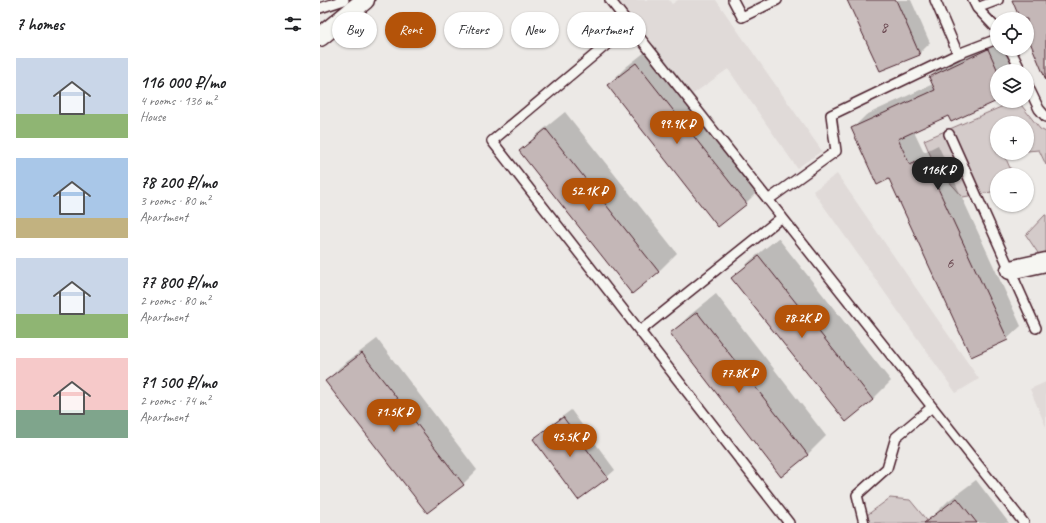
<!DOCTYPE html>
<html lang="en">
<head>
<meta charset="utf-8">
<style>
  :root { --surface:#fff; --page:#f6f6f6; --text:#202124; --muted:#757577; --accent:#b45309 }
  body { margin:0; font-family:Caveat,sans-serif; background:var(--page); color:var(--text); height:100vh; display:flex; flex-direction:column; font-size:15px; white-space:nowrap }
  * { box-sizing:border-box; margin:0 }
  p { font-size:13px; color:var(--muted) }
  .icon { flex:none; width:22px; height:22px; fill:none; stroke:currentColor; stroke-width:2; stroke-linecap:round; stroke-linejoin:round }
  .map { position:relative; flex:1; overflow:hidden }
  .side { display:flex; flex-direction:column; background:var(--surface); width:320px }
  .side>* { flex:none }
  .top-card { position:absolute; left:12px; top:12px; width:380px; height:36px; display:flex; gap:8px }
  .controls { position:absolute; left:670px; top:12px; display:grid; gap:8px }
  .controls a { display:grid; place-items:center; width:44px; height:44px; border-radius:50%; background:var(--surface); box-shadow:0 1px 3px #0004; font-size:20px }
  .price { position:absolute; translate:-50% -34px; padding:0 9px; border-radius:14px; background:var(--accent); color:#fff; font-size:13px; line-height:26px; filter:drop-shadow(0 1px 2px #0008) }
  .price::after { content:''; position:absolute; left:50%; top:24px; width:12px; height:9px; margin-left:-6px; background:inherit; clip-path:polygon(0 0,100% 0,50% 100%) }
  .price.on { background:#222; color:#fff }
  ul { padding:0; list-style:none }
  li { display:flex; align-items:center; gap:12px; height:100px; padding:0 16px }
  li span { display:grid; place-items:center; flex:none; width:112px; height:80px; border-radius:0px; color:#555 }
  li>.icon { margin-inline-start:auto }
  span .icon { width:48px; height:48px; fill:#fffc; stroke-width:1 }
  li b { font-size:17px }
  h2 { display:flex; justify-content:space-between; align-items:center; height:48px; padding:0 16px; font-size:17px }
  .pill { padding:0 14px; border-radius:18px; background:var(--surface); box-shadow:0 1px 3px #0004; font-size:14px; line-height:36px }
  .pill.on { background:var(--accent); color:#fff }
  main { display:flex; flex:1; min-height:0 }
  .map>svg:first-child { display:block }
  .built { fill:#e0dad8 }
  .green { fill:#d4cbca; stroke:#8f757a }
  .shadow { fill:#0003 }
  .building { fill:#c4b7b7; stroke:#4a1f2b }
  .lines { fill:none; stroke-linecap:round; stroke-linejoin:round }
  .service-casing { stroke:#4a1f2b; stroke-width:12 }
  .minor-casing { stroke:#4a1f2b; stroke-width:21 }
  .service { stroke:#f6f6f2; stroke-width:9 }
  .minor { stroke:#f6f6f2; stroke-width:18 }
  .labels { text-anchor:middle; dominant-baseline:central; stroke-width:3; stroke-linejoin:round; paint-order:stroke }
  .number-label { font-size:15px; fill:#68454e }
</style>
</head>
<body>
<main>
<section class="side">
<h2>7 homes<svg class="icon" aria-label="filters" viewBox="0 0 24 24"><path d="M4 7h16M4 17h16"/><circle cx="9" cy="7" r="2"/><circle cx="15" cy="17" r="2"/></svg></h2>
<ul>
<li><span style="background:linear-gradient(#c9d6e8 70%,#8fb573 0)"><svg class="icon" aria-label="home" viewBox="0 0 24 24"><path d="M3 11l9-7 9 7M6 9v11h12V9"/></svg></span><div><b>116 000 ₽/mo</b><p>4 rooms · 136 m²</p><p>House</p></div></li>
<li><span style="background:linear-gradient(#a9c7e8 75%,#c2b280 0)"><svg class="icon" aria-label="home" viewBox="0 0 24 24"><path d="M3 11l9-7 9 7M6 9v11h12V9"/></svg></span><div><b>78 200 ₽/mo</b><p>3 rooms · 80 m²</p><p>Apartment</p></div></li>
<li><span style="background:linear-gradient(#c9d6e8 70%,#8fb573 0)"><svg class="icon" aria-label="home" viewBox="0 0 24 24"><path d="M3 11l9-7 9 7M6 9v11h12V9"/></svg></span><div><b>77 800 ₽/mo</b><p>2 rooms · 80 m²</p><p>Apartment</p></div></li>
<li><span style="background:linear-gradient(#f6c9c9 65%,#7fa58c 0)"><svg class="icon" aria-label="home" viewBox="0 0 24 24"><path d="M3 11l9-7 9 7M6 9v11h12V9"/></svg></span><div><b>71 500 ₽/mo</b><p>2 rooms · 74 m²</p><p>Apartment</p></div></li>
</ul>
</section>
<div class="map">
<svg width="726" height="523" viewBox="0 0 726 523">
  <rect width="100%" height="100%" fill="#ece9e6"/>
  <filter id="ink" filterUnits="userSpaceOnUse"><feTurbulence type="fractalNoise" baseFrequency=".025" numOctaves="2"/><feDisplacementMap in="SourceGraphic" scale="8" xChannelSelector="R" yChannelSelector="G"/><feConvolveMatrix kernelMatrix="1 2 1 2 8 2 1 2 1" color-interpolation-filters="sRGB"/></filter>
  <g filter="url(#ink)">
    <path class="built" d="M298,0H349L352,4L358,0H396L502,151L477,168L408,69L373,94Z
      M517,174L659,379L636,393L493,191Z
      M726,382V427L710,389Z"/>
    <path class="green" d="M695,101H698L720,129L726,132V165L719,150L707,151V123H677V153H691L684,154L693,175H677V191L643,197L615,166L604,140Z
      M725,215H726V262H724L706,235Z
      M570,498L590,500L609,523H545L543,518Z"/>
    <path class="shadow" d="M528,0H591L610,43L599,54Z
      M677,38V49H688L698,71H677V100L629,115L594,131L604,152L618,145L701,326L687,339L570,178L532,129L546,115L613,84L610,77L624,63Z
      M334,45L444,185L426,203L288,85L306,67Z
      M245,112L357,253L338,272L200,151L219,133Z
      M458,238L571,381L552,400L413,278L431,260Z
      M396,294L506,436L488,454L461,475L351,333L370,315Z
      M57,339L157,470L143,484L107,512L7,381L20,367Z
      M251,410L295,470L287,477L258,498L214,439L222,432Z
      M656,480L689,523H613L610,519L628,501Z"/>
    <path class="building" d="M527,0H576L600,55L560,71Z
      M692,0H726V80L707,35V19H700Z
      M668,49L677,69V101L631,122L628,116L578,139L590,165L604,158L688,340L651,357L569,179L557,185L531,128L615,90L609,77Z
      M316,63L427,204L398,227L287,85Z
      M226,129L339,272L312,294L199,151Z
      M439,256L553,400L526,422L411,278Z
      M377,312L488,455L461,477L350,333Z
      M42,353L144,485L107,513L5,381Z
      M243,417L288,478L258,500L213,439Z
      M637,498L657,523H604Z"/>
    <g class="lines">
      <g class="service-casing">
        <path id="service" d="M290,0L704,523
          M413,0L422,17L457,0
          M615,0L638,54
          M653,0L657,8L677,29
          M0,8L24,0
          M657,8L678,0
          M310,25L172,141L469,523
          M690,49L701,71
          M707,84L719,109L726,117
          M629,134L716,328
          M448,200L516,151L511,115L638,54L677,39
          M320,331L462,217
          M544,523L537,495L567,468L576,437L612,407"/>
      </g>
      <g class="minor-casing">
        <path id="minor" d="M0,37L45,0
          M690,270L726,262"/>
      </g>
      <use href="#service" class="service"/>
      <use href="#minor" class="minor"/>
    </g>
  </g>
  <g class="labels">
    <g class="number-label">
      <text x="564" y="27">8</text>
      <text x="630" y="263">6</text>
    </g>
  </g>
</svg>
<div class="controls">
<a><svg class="icon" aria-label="locate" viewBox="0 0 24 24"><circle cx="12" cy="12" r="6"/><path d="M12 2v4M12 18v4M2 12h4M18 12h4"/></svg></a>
<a><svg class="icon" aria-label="layers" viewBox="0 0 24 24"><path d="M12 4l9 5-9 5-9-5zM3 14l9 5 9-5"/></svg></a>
<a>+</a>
<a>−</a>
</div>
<b class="price" style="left:357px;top:145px">99.9K ₽</b>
<b class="price on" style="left:618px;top:191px">116K ₽</b>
<b class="price" style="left:269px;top:212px">52.1K ₽</b>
<b class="price" style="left:482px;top:339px">78.2K ₽</b>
<b class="price" style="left:419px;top:394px">77.8K ₽</b>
<b class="price" style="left:74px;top:433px">71.5K ₽</b>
<b class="price" style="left:250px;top:458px">45.5K ₽</b>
<div class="top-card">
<a class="pill">Buy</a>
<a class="pill on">Rent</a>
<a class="pill">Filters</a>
<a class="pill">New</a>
<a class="pill">Apartment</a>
</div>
</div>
</main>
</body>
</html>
